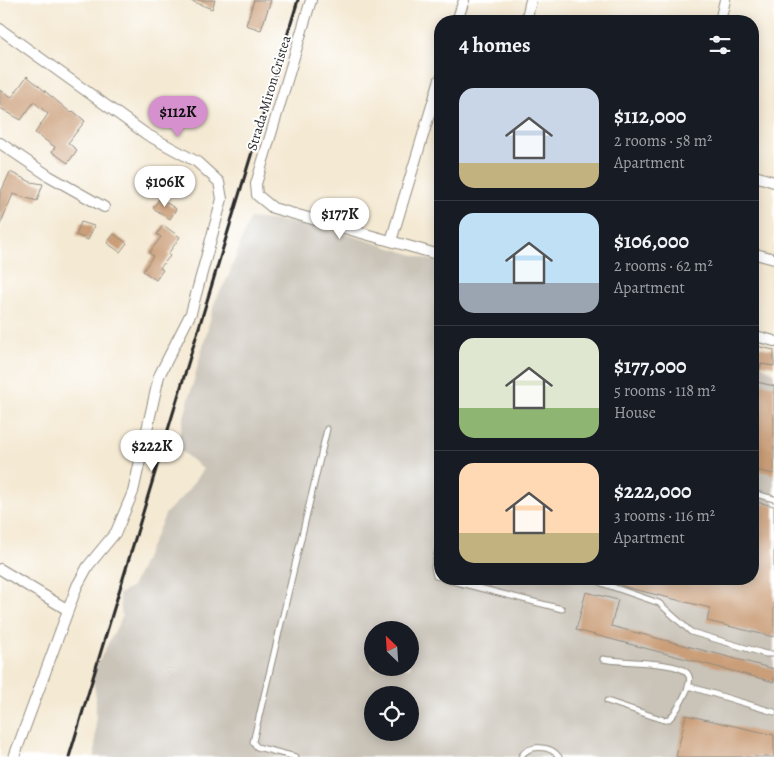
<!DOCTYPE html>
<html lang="en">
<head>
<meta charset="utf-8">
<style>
  :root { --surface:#171b24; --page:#242831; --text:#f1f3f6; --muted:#9ea1a6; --line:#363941; --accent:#d690ce }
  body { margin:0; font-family:Alegreya,serif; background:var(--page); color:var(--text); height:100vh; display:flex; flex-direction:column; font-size:19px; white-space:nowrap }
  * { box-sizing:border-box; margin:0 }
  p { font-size:16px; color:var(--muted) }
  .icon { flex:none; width:28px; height:28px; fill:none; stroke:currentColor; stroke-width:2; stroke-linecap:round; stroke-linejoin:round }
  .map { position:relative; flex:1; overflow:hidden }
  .sheet { position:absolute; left:434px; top:15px; width:325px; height:570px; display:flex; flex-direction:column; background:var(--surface); border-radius:20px; box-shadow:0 2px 12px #0003 }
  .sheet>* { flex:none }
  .needle { width:32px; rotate:335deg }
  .tools { position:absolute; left:364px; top:621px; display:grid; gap:10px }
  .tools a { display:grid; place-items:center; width:55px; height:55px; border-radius:50%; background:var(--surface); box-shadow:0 2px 12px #0003; font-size:25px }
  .price { position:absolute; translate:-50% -42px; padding:0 11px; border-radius:18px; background:#fff; color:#222; font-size:16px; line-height:32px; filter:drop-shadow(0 1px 2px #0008) }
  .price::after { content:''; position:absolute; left:50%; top:30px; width:15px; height:11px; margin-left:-8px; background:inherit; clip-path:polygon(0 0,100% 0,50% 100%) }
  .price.on { background:var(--accent); color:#111 }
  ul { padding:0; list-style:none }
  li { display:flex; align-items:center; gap:15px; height:125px; padding:0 25px }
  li+li { border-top:1px solid var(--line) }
  li span { display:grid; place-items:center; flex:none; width:140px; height:100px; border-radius:15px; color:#555 }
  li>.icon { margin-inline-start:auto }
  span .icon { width:60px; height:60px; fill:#fffc; stroke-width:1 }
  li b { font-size:21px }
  h2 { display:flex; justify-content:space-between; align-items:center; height:60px; padding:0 25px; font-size:21px }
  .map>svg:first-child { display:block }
  .industrial { fill:#c9c3b8; fill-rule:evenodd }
  .building { fill:#ca9e78 }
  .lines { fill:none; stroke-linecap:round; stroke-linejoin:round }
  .service-casing { stroke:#908a7f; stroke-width:7 }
  .minor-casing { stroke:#908a7f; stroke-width:12 }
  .service { stroke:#fff; stroke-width:5 }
  .minor { stroke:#fff; stroke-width:10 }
  .rail { stroke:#2b2b2b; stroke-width:3 }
  .labels { text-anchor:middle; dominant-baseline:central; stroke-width:4; stroke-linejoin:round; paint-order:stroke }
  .street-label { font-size:14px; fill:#2b2b2b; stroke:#fff }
</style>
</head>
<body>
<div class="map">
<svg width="774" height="757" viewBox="0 0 774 757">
  <rect width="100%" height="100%" fill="#fff"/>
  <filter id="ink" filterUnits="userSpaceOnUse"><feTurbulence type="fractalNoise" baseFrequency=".02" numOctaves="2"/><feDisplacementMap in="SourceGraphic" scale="10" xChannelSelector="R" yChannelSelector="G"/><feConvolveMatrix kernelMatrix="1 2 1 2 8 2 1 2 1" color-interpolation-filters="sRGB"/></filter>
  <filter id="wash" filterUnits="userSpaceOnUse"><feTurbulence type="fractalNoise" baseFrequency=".0096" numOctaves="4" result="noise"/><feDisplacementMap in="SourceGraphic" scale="20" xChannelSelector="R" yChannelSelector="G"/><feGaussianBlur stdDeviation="1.12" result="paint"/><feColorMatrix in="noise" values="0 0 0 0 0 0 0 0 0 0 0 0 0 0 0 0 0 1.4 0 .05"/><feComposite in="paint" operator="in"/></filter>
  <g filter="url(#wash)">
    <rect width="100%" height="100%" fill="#f4e9d3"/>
    <path class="industrial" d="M250,218L298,223L349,235L440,263V579H752L753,360L774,373V757H95L96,697L92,674L122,617L119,594L132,587L166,513L186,493L203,469L176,447L215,301L228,277ZM372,630H410V668H372ZM372,695H410V732H372Z"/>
    <g id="blocks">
      <path class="building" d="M189,0H215L212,9Z
        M254,0H271L261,30L246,25Z
        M27,76L71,113L73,111L85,121L68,143L77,150L68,163L52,152L55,147L35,133L48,114L34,102L21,120L0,108V90L12,97Z
        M10,172L31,182L43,184L37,201L13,194L0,225V194Z
        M160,198L176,209L170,219L153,208Z
        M81,222L94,226L88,240L76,235Z
        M163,225L180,237L168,254L170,256L160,268L163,270L156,280L143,271L153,256L149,253L161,237L157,234Z
        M114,234L127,243L120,252L107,243Z
        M752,345L774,350V366L761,364L757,382L774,386V474L752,469Z
        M752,501L774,506V637L707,621L710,608L629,588L604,579H752Z
        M586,592L618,600L611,626L774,669V682L576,630Z
        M686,715L774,735V757H676Z"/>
    </g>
  </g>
  <g filter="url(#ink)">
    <use href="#blocks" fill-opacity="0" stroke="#908a7f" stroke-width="1"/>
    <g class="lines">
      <g class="service-casing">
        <path id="service" d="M752,493L774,499
          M440,540L434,567L436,576L440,577
          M444,579L562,609
          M599,579L601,583L659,603L691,632L766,654H774
          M603,659C622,663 675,661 686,672C692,677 689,684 687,690C683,699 676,713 669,719L664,720L607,701
          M688,686L774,712
          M296,757L257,747L253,742L327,429
          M521,757C528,744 551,745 559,757"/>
      </g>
      <g class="minor-casing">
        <path id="minor" d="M311,0L256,184L257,195L273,208L440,255
          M457,21L464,0
          M526,21L531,0
          M720,21L725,0
          M0,29L146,134L197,162L219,182L222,199L191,313L159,376L133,492L116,532L88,566L77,586L14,757
          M0,143L49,176L104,207
          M752,175L774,182
          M391,241L440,79
          M752,253L774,259
          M752,335L774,341
          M0,569L68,610"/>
      </g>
      <use href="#service" class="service"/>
      <use href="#minor" class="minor"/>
      <path class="rail" d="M69,757L298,0"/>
    </g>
  </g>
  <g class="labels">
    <g class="street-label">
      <text transform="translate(269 93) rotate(-73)">Strada Miron Cristea</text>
    </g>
  </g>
</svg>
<div class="tools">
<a><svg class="needle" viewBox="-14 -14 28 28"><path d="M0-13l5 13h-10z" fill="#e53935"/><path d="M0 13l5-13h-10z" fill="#9ea1a6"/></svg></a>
<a><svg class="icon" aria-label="locate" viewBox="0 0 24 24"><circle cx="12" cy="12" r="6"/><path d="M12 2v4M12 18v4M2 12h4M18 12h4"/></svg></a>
</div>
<b class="price on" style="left:178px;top:138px">$112K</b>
<b class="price" style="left:165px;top:208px">$106K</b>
<b class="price" style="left:340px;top:240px">$177K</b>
<b class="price" style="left:152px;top:472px">$222K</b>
<section class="sheet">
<h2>4 homes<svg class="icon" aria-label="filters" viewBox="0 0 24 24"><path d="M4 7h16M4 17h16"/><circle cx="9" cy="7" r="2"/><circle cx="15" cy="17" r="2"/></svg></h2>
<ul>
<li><span style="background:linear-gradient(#c9d6e8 75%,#c2b280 0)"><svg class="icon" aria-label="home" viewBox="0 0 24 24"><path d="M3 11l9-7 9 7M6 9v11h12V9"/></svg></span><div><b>$112,000</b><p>2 rooms · 58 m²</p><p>Apartment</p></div></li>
<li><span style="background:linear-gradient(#bfe0f5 70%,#9aa5b1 0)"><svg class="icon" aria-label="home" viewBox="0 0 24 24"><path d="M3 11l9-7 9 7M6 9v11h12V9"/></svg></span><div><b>$106,000</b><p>2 rooms · 62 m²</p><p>Apartment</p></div></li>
<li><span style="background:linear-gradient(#dfe7d0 70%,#8fb573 0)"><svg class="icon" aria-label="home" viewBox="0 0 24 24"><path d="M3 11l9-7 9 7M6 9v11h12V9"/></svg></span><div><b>$177,000</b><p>5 rooms · 118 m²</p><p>House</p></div></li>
<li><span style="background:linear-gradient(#ffd9b3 70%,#c2b280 0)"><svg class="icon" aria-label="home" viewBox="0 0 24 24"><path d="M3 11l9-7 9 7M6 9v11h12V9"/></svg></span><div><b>$222,000</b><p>3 rooms · 116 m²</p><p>Apartment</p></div></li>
</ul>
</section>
</div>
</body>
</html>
